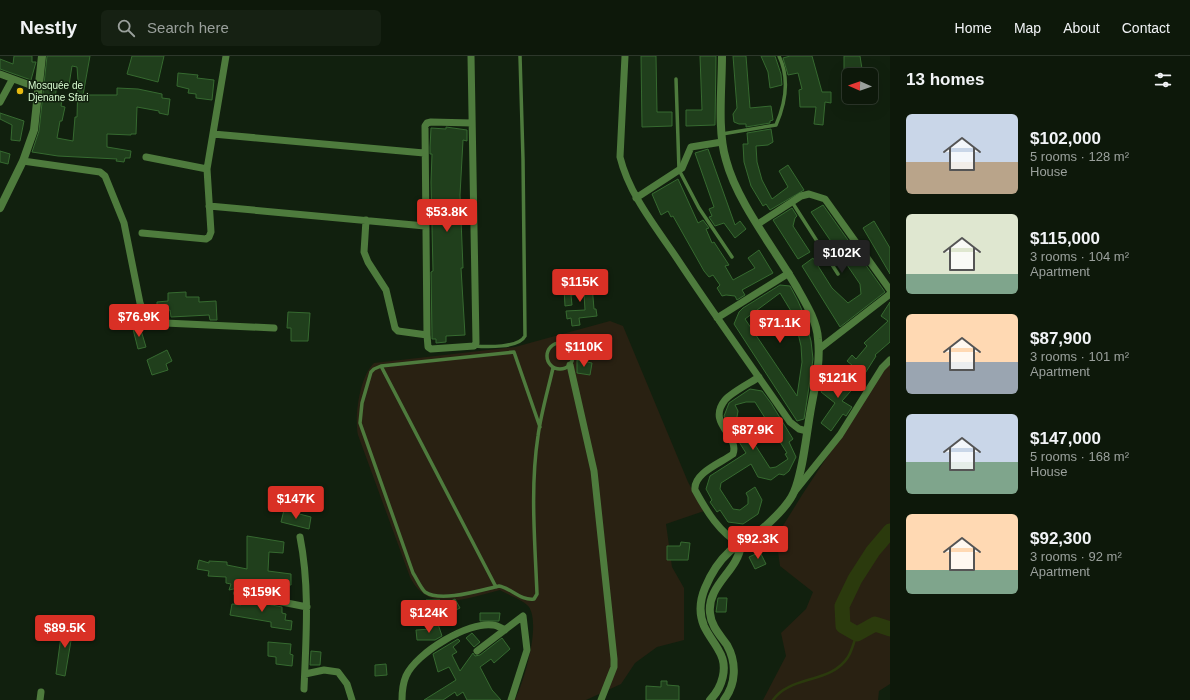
<!DOCTYPE html>
<html lang="en">
<head>
<meta charset="utf-8">
<style>
  :root { --surface:#0d180a; --page:#162113; --text:#f1f3f6; --muted:#9aa09c; --line:#2d372b; --accent:#d93025 }
  body { margin:0; font-family:Arial,sans-serif; background:var(--page); color:var(--text); height:100vh; display:flex; flex-direction:column; font-size:15px; white-space:nowrap }
  * { box-sizing:border-box; margin:0 }
  p { font-size:13px; color:var(--muted) }
  .icon { flex:none; width:22px; height:22px; fill:none; stroke:currentColor; stroke-width:2; stroke-linecap:round; stroke-linejoin:round }
  .map { position:relative; flex:1; overflow:hidden }
  .drawer { display:flex; flex-direction:column; background:var(--surface); width:300px }
  .drawer>* { flex:none }
  .needle { width:26px; rotate:272deg }
  .tools { position:absolute; left:842px; top:12px; display:grid; gap:8px }
  .tools a { display:grid; place-items:center; width:36px; height:36px; border-radius:6px; background:var(--surface); box-shadow:0 4px 16px #0002,0 0 0 1px var(--line); font-size:20px }
  .price { position:absolute; translate:-50% -34px; padding:0 9px; border-radius:4px; background:var(--accent); color:#fff; font-size:13px; line-height:26px; filter:drop-shadow(0 1px 2px #0008) }
  .price::after { content:''; position:absolute; left:50%; top:24px; width:12px; height:9px; margin-left:-6px; background:inherit; clip-path:polygon(0 0,100% 0,50% 100%) }
  .price.selected { background:#222; color:#fff }
  ul { padding:0; list-style:none }
  li { display:flex; align-items:center; gap:12px; height:100px; padding:0 16px }
  li span { display:grid; place-items:center; flex:none; width:112px; height:80px; border-radius:6px; color:#555 }
  li>.icon { margin-inline-start:auto }
  span .icon { width:48px; height:48px; fill:#fffc; stroke-width:1 }
  li b { font-size:17px }
  h2 { display:flex; justify-content:space-between; align-items:center; height:48px; padding:0 16px; font-size:17px }
  header { display:flex; align-items:center; gap:24px; box-sizing:border-box; height:56px; padding:0 20px; background:var(--surface); border-bottom:1px solid var(--line) }
  header strong { font-size:19px }
  nav { display:flex; gap:22px; margin-inline-start:auto; font-size:14px }
  .search { width:280px; height:36px; background:var(--page); display:flex; align-items:center; gap:10px; box-sizing:border-box; padding:0 14px; border-radius:6px; color:var(--muted); font-size:15px }
  main { display:flex; flex:1; min-height:0 }
  .map>svg:first-child { display:block }
  .green { fill:#292112 }
  .lines { fill:none; stroke-linecap:round; stroke-linejoin:round }
  .stream { stroke:#2b3a0d; stroke-width:2.5 }
  .river { stroke:#2b3a0d; stroke-width:15 }
  .building { fill:#203f1c; stroke:#366a30; fill-rule:evenodd }
  .service { stroke:#4e7b3d; stroke-width:3.5 }
  .minor { stroke:#4e7b3d; stroke-width:7 }
  .tertiary { stroke:#4e7b3d; stroke-width:8 }
  .poi-dot { fill:#e8bb11; stroke:#11200e; stroke-width:1.5 }
  .labels { text-anchor:middle; dominant-baseline:central; stroke-width:3; stroke-linejoin:round; paint-order:stroke }
  .poi-label { font-size:10px; fill:#d9fcd1; stroke:#11200e; text-anchor:start }
</style>
</head>
<body>
<header>
<strong>Nestly</strong>
<div class="search"><svg class="icon" aria-label="search" viewBox="0 0 24 24"><circle cx="10" cy="10" r="6"/><path d="M15 15l6 6"/></svg>Search here</div>
<nav><a>Home</a><a>Map</a><a>About</a><a>Contact</a></nav>
</header>
<main>
<div class="map">
<svg width="890" height="644" viewBox="0 0 890 644">
  <rect width="100%" height="100%" fill="#11200e"/>
  <path class="green" d="M610,265L623,270L688,426L704,455L666,468L672,511L684,532V584L657,591L635,607L621,628L586,644H515C524,625 541,570 529,551C524,544 508,539 500,534C467,542 429,559 410,521L358,379C354,360 360,320 374,307L515,291Z
    M890,305V628L879,635L878,644H763L786,600L781,577L806,553L813,536L780,510L776,481L802,439Z"/>
  <g class="lines">
    <path class="stream" d="M773,644C790,619 831,628 848,601C852,595 854,585 857,578"/>
    <path class="river" d="M890,475L873,495L855,523L842,550L843,570L857,578L875,568L890,573"/>
  </g>
  <path class="building" d="M14,0H32V6H36L31,24L0,13V3L13,8Z
    M47,0H90L83,39H117V32L138,33L162,38V42L170,43L168,59L159,57V55L137,51L136,78H131V79L107,78V91L131,95L130,102H125L124,106L116,105L117,103L58,100L32,96L39,75ZM72,10L77,11L78,25L77,61H75L73,85L57,82L60,65H62L65,51L61,50L62,44L55,43L57,27L69,29Z
    M132,0H164L158,26L127,18Z
    M641,0H656L657,56H672V70L642,71Z
    M700,0H716L715,69L686,70V54H702Z
    M733,0H746L750,52L771,50L773,64L770,65V67L746,71V68H739L734,66L733,58L737,52Z
    M761,0H775L781,18L782,29L770,32L768,16Z
    M790,0H812L822,36H831V47L825,46L823,69L814,68L816,51H800L799,34L802,33L798,17L788,19L783,2Z
    M844,0H860L862,13L867,12L868,19H844Z
    M178,17L198,19L197,22L214,24L212,44L196,42V38L188,37L189,33L177,30Z
    M0,57L24,65L20,85L11,84L12,69L0,63Z
    M446,71L467,74V85L463,84L460,139L463,212H461L465,279L446,280V286L436,287V283H432V279L431,216L433,215L431,126L432,98H430V91L431,72L446,73Z
    M771,73L773,86L768,89L756,90L757,106L762,124L772,143L788,131L779,115L788,109L804,134L770,154L766,148L763,150L751,130L744,106L743,88H748L747,77Z
    M708,93L735,169L740,165L746,173L735,182L724,167L715,170L709,161L712,160L709,153L714,151L695,97Z
    M0,95L10,98L8,108L0,106Z
    M678,123L698,167L703,164L709,172L706,173L712,187L714,186L729,209L725,210L733,224L755,212L748,202L759,194L773,217L742,234L745,239L737,244L735,240L726,239L722,240L717,232L720,229L713,219L709,221L704,215L673,160L671,161L668,155L661,159L652,138Z
    M823,149L885,236L840,271L802,210L813,202L832,232L848,247L861,238L860,228L811,156Z
    M792,152L797,160L795,162L793,170L810,196L798,203L773,164Z
    M874,165L890,192V218L863,172Z
    M592,229L594,253H596L597,260L579,262L580,269L572,270L571,262L567,263L566,255L585,254L584,238L571,239L572,249L565,250L564,232Z
    M780,229L790,230L798,245L804,259L811,285L813,303L809,331L804,363L797,365L734,268L739,256L743,252ZM780,237L794,260L801,290L802,306L797,340L745,263Z
    M186,236V241H199V246L216,245L217,264H210L209,259L171,261L170,254L157,255V246L168,245V237Z
    M890,246V286L875,299L876,300L864,319L847,305L852,299L856,303L867,290L864,287L888,265L881,260Z
    M288,256L310,257L308,285H291V272H287Z
    M140,271L146,291L138,293L133,273Z
    M167,294L172,305L166,308L168,314L152,319L147,304Z
    M577,304L592,307L590,319L577,317Z
    M843,317L858,327L842,345L852,351L846,360L843,358L831,375L821,367L835,347L821,336L828,323L836,328Z
    M750,333L762,335L771,347L793,383L789,386L796,401L789,415L784,419L779,418L771,424L758,421L751,408L721,427L720,433L733,453L740,454L748,448V441L746,437L755,431L762,444L758,458L743,468L728,466L720,454L717,456L710,446L712,444L706,433L710,420L746,397L729,370L724,360L729,347ZM746,346H755L787,397L785,398L788,403L776,411L770,412L737,361L738,355L735,349Z
    M284,454L311,461L309,473L281,466Z
    M247,480L284,486L283,497L269,496L268,515L291,518V529H288V542L238,532L229,534L231,528L226,527V521L208,520L209,515L197,513L199,504L209,507V505L227,506V509L247,513Z
    M681,486L690,487L688,504H667V490H680Z
    M760,496L766,508L755,513L749,501Z
    M718,542H727L726,556H716Z
    M242,543L282,551V557L286,558L285,564L292,565L291,574L271,571V566L230,559L232,548L241,549Z
    M455,543L460,552L450,557L445,548Z
    M426,544H440V558H432V555H426Z
    M480,557H500L499,565H480Z
    M65,567H74L65,620L56,618L61,580L64,581Z
    M438,568L442,580L435,584H417L416,574L431,573L430,571Z
    M472,577L480,586L474,591L466,582Z
    M502,582L510,593L494,607L491,603L480,611L492,634L501,644H467L463,636L457,640L455,636L443,644H424L456,624L449,611L438,616L433,598L458,583L460,585L453,591L457,596L452,599L460,615L473,597L475,600L480,599Z
    M268,586L291,588L290,598L293,599L292,610L276,608V601L268,600Z
    M311,595L321,596L320,609H310Z
    M386,608L387,619L375,620V609Z
    M661,625H667V629L679,630V644H646V630L661,631Z"/>
  <g class="lines">
    <path class="service" d="M676,23L679,114L699,152L732,201
      M722,78L776,69C786,46 790,23 779,0
      M792,146L838,218
      M547 300a13 13 0 1 1 26 0a13 13 0 1 1-26 0Z
      M474,290C487,291 519,292 525,280L523,103L520,0
      M381,310L496,531
      M540,371L514,296L381,310L374,313L371,316L362,347L360,367L413,517C417,523 420,531 425,536C441,547 481,534 499,530C511,532 521,545 534,543L537,538C535,486 530,432 538,380C541,357 548,334 553,312"/>
    <path class="minor" d="M471,0L476,287L474,290L431,293L428,291L427,279L425,70L427,67L431,66L472,67
      M625,0L620,101C629,138 655,170 676,201C713,257 752,311 790,366L799,373L807,375
      M0,18L30,29L38,31
      M0,46L12,24
      M213,78L424,97
      M146,101L207,113
      M23,105L100,116L105,120L124,167L140,247C145,261 150,264 165,267L274,272
      M636,142L682,112L691,91L722,86
      M209,150L425,170
      M366,164L364,196L368,206L386,234L395,272L398,275L427,279
      M758,168L801,140L809,138L825,143L890,234
      M142,177L206,183L209,181L211,176L207,113L226,0
      M717,262L789,217
      M819,293L890,238
      M570,309L594,415L614,603V611L601,644
      M795,435L840,379L882,312L890,304
      M300,481C310,531 306,582 304,633
      M741,489C719,476 707,456 695,434C693,417 721,407 733,398C740,379 706,368 725,344C732,336 750,327 759,321
      M237,537L307,551
      M477,595L523,560L527,594L511,644
      M305,618L324,614L338,616L347,628L352,644
      M40,644L41,636
      M402,644C402,636 403,627 406,620C416,597 469,565 493,569C497,569 501,572 505,574"/>
    <path class="tertiary" d="M0,152L23,105L34,74L42,0
      M710,644C722,632 729,611 719,595C715,587 708,579 704,570C699,558 700,544 705,532C710,520 719,505 729,496C732,492 737,492 741,489C757,479 787,453 794,436C803,415 806,381 810,358C814,334 821,308 818,283C817,265 805,246 796,230C774,192 737,146 726,104C717,75 722,31 722,0
      M724,644C736,628 737,607 727,589C720,579 711,570 710,557C707,529 738,515 741,489"/>
  </g>
  <circle class="poi-dot" cx="20" cy="35" r="4"/>
  <g class="labels">
    <g class="poi-label">
      <text x="28" y="29">Mosquée de<tspan x="28" dy="12">Djenane Sfari</tspan></text>
    </g>
  </g>
</svg>
<div class="tools">
<a><svg class="needle" viewBox="-14 -14 28 28"><path d="M0-13l5 13h-10z" fill="#e53935"/><path d="M0 13l5-13h-10z" fill="#9aa09c"/></svg></a>
</div>
<b class="price" style="left:447px;top:177px">$53.8K</b>
<b class="price selected" style="left:842px;top:218px">$102K</b>
<b class="price" style="left:580px;top:247px">$115K</b>
<b class="price" style="left:139px;top:282px">$76.9K</b>
<b class="price" style="left:780px;top:288px">$71.1K</b>
<b class="price" style="left:584px;top:312px">$110K</b>
<b class="price" style="left:838px;top:343px">$121K</b>
<b class="price" style="left:753px;top:395px">$87.9K</b>
<b class="price" style="left:296px;top:464px">$147K</b>
<b class="price" style="left:758px;top:504px">$92.3K</b>
<b class="price" style="left:262px;top:557px">$159K</b>
<b class="price" style="left:429px;top:578px">$124K</b>
<b class="price" style="left:65px;top:593px">$89.5K</b>
</div>
<section class="drawer">
<h2>13 homes<svg class="icon" aria-label="filters" viewBox="0 0 24 24"><path d="M4 7h16M4 17h16"/><circle cx="9" cy="7" r="2"/><circle cx="15" cy="17" r="2"/></svg></h2>
<ul>
<li><span style="background:linear-gradient(#c9d6e8 60%,#b9a48a 0)"><svg class="icon" aria-label="home" viewBox="0 0 24 24"><path d="M3 11l9-7 9 7M6 9v11h12V9"/></svg></span><div><b>$102,000</b><p>5 rooms · 128 m²</p><p>House</p></div></li>
<li><span style="background:linear-gradient(#dfe7d0 75%,#7fa58c 0)"><svg class="icon" aria-label="home" viewBox="0 0 24 24"><path d="M3 11l9-7 9 7M6 9v11h12V9"/></svg></span><div><b>$115,000</b><p>3 rooms · 104 m²</p><p>Apartment</p></div></li>
<li><span style="background:linear-gradient(#ffd9b3 60%,#9aa5b1 0)"><svg class="icon" aria-label="home" viewBox="0 0 24 24"><path d="M3 11l9-7 9 7M6 9v11h12V9"/></svg></span><div><b>$87,900</b><p>3 rooms · 101 m²</p><p>Apartment</p></div></li>
<li><span style="background:linear-gradient(#c9d6e8 60%,#7fa58c 0)"><svg class="icon" aria-label="home" viewBox="0 0 24 24"><path d="M3 11l9-7 9 7M6 9v11h12V9"/></svg></span><div><b>$147,000</b><p>5 rooms · 168 m²</p><p>House</p></div></li>
<li><span style="background:linear-gradient(#ffd9b3 70%,#7fa58c 0)"><svg class="icon" aria-label="home" viewBox="0 0 24 24"><path d="M3 11l9-7 9 7M6 9v11h12V9"/></svg></span><div><b>$92,300</b><p>3 rooms · 92 m²</p><p>Apartment</p></div></li>
</ul>
</section>
</main>
</body>
</html>
